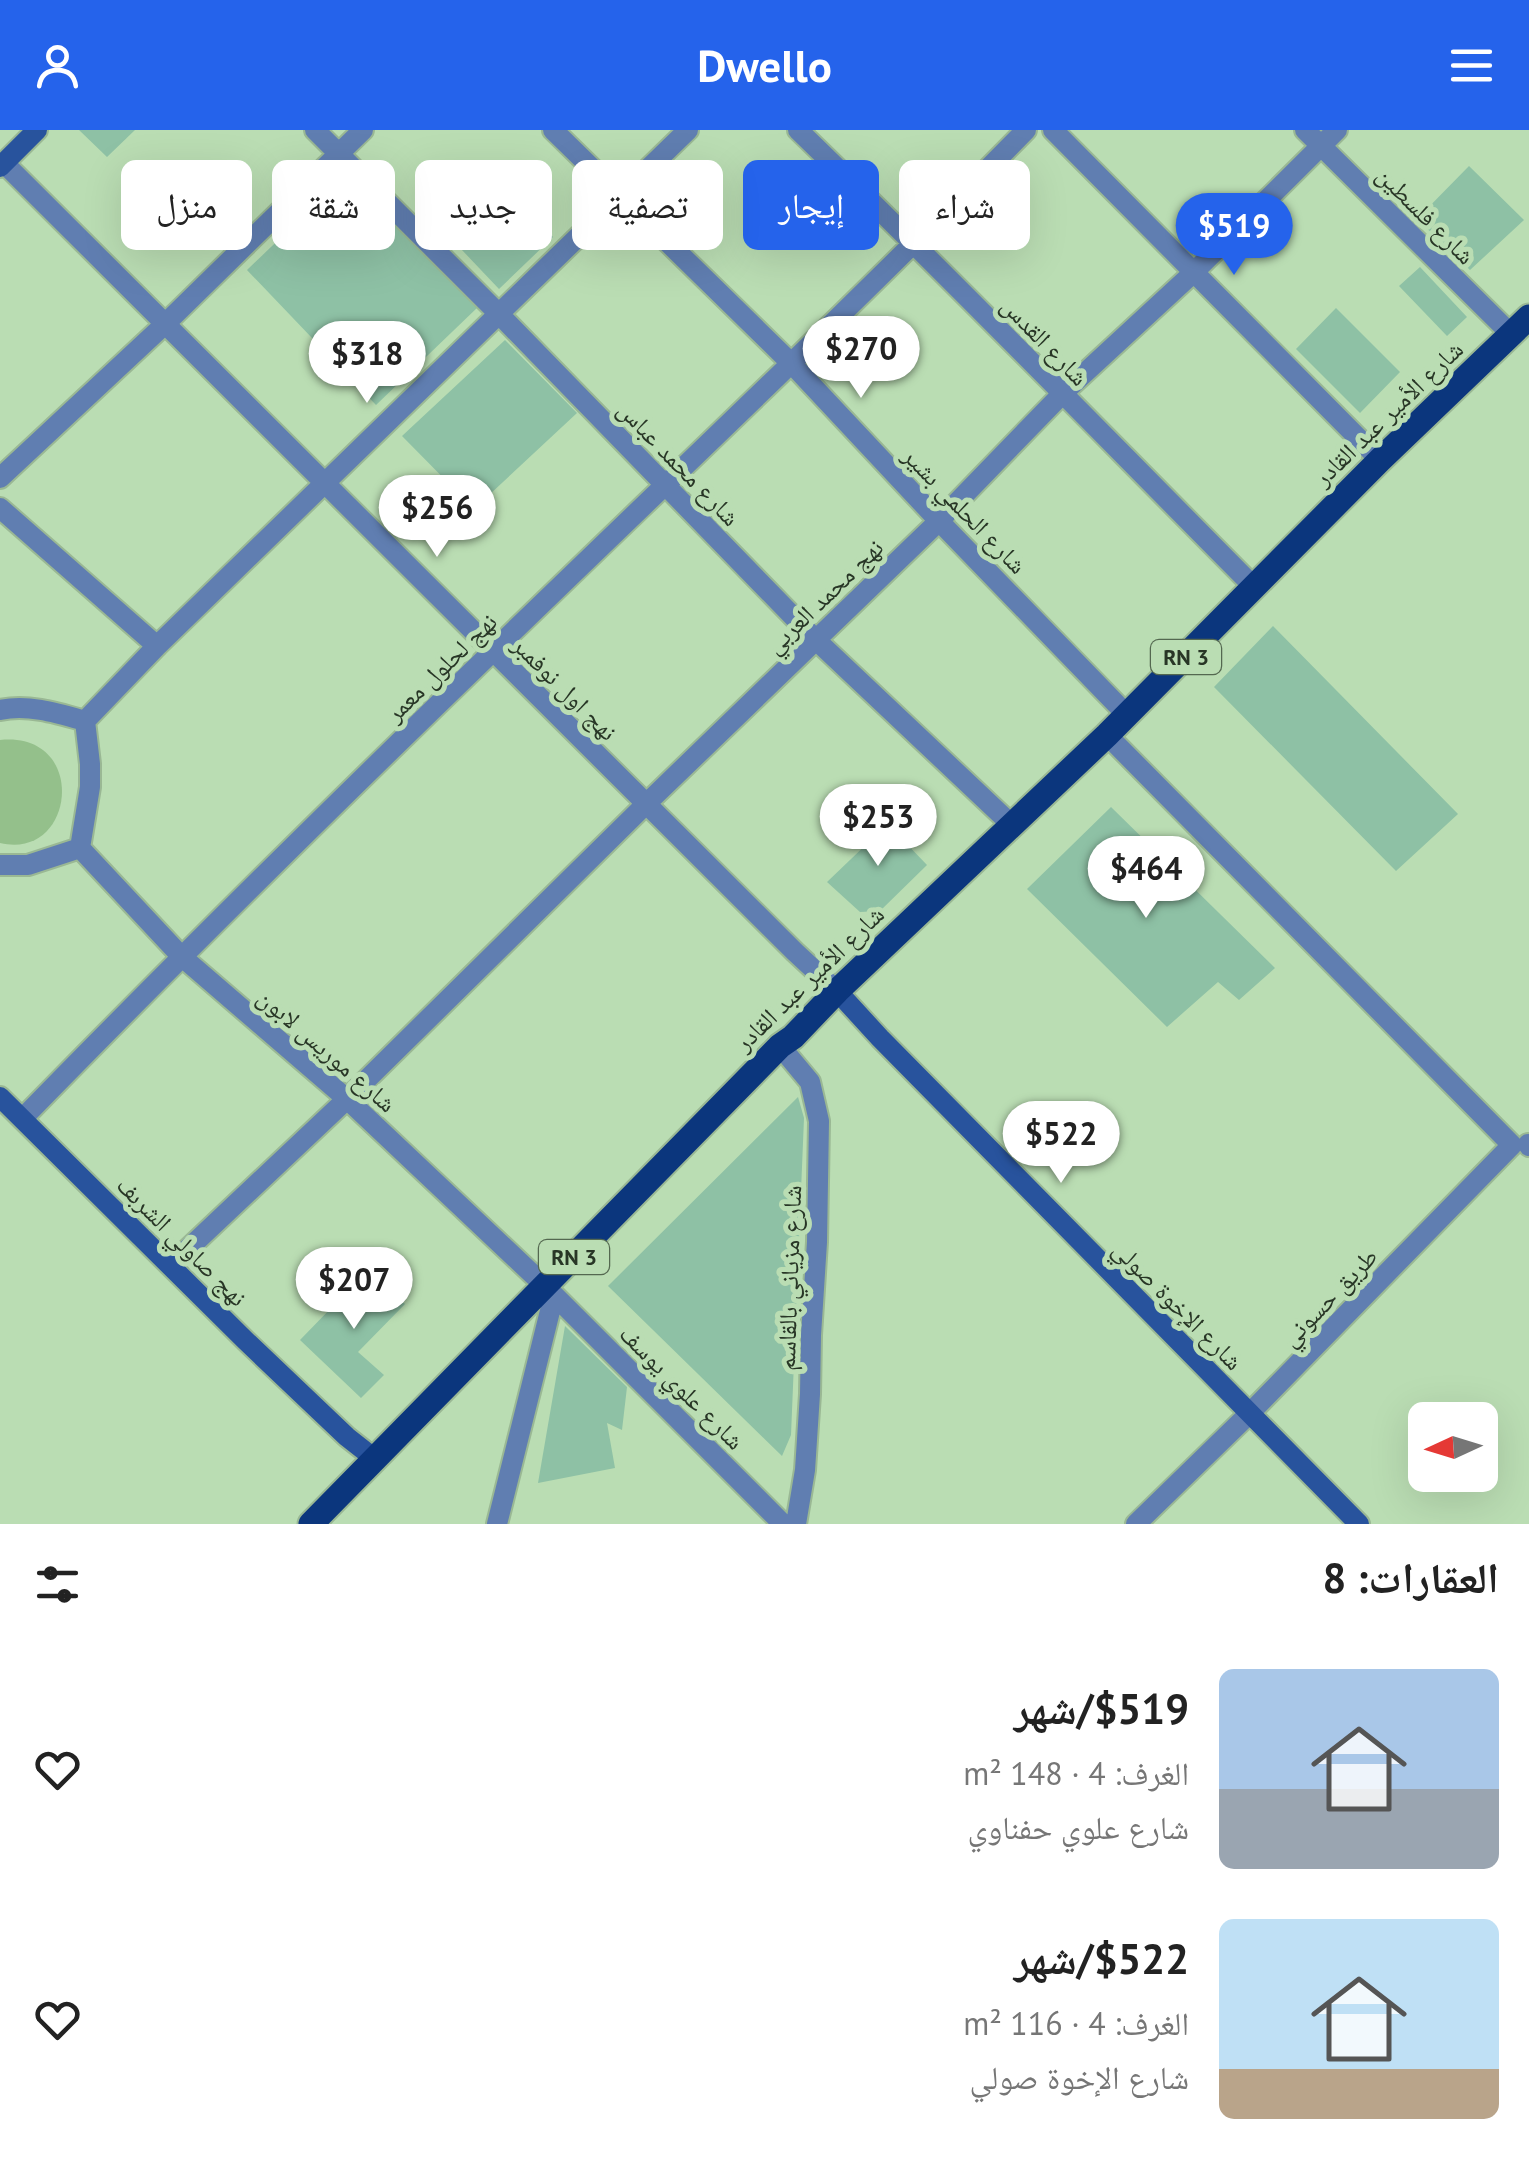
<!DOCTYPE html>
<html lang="ar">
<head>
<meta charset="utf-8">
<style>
  :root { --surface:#fff; --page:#f6f6f6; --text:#222; --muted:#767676; --accent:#2563eb }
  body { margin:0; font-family:"PT Sans","Noto Naskh Arabic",sans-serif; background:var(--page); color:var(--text); direction:rtl; height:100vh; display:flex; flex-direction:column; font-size:38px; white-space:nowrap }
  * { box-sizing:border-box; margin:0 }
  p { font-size:32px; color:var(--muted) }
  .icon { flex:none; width:55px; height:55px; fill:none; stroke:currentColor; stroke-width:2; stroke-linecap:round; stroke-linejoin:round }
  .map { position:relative; height:1394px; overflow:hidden; direction:ltr }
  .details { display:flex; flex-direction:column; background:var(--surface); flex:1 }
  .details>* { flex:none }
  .guide { position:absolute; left:30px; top:30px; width:1000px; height:90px; direction:rtl; display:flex; gap:20px }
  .needle { width:65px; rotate:266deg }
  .controls { position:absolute; left:1408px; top:1272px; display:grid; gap:20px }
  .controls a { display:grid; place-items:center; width:90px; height:90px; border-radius:15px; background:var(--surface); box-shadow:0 10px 40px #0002; font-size:50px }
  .price { position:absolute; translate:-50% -85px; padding:0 22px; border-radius:35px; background:#fff; color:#222; font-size:32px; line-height:65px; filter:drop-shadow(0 2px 5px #0008) }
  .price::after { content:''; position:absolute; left:50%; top:60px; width:30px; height:22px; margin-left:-15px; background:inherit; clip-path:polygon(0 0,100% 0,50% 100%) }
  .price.selected { background:var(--accent); color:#fff }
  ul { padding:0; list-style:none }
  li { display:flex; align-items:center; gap:30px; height:250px; padding:0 30px }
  li span { display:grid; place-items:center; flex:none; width:280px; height:200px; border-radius:15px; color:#555 }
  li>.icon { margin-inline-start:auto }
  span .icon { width:120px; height:120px; fill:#fffc; stroke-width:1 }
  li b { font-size:42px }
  h2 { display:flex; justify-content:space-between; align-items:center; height:120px; padding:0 30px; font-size:42px }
  .chip { padding:0 35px; border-radius:15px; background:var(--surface); box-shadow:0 10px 40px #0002; font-size:35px; line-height:90px }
  .chip.selected { background:var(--accent); color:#fff }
  header { display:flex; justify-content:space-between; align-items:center; height:130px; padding:0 30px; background:var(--accent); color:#fff; font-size:45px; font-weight:800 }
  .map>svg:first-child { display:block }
  .green { fill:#94c08b }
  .building { fill:#8ec1a5 }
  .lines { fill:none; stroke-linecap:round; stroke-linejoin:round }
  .street-casing { stroke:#9ab894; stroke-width:24 }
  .secondary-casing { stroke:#9ab894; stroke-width:24 }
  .primary-casing { stroke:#9ab894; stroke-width:29 }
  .street { stroke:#607eb1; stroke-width:20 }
  .secondary { stroke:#28539d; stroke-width:20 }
  .primary { stroke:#0b367d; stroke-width:25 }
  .labels { text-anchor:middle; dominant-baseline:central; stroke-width:10; stroke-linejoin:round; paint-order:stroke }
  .shield { fill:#baddb3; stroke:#546850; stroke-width:2.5 }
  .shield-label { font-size:22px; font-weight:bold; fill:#283626 }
  .street-label { font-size:25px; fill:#283626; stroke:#baddb3 }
</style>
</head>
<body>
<header><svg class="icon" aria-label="menu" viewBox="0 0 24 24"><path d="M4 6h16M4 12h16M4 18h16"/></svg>Dwello<svg class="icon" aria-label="person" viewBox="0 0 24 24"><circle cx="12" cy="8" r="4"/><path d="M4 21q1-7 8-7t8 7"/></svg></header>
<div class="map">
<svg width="1529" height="1394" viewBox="0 0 1529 1394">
  <rect width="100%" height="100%" fill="#baddb3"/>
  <path class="green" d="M0,610C89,601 76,731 0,713Z"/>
  <path class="building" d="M79,0H135L107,27Z
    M1469,36L1524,90L1470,140L1417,89Z
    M345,46L478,177L376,275L247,140Z
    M498,48L553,107L499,159L443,100Z
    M1420,137L1467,187L1447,206L1399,156Z
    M1336,178L1400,242L1360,283L1296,219Z
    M505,210L577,283L474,379L402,306Z
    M1273,496L1458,684L1396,741L1214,557Z
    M1111,677L1275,838L1239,870L1218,852L1167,897L1027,759Z
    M876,682L927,735L880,781L860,782L827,752L874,707L861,696Z
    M798,967L804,988L791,1305L782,1326L608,1156Z
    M368,1140L405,1174L358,1222L384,1245L361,1268L300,1210Z
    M565,1196L627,1257L622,1300L607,1293L615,1338L538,1353Z"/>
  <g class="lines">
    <g class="street-casing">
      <path id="street" d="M315,0L499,184L815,509L1012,695
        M553,0L792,234L939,391L1127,585
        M798,0C953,150 1103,305 1255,458
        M1053,0L1380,330
        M1305,0L1512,205
        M4,33L795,822L837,861
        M0,348L165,194L363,0
        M0,378L157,516
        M0,580C28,574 57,583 85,591L90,634V657L80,718L28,735H0
        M85,591L157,516L688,0
        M1107,605L1512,1015
        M80,718L181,826L347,969L545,1156L783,1394
        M780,916L810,952L819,991L817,1112L811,1205L810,1264L805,1340L796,1394
        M23,988C176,831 332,677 490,524C669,350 851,179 1026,0
        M1528,1014L1529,1016
        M171,1135L347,969L646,674L939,391L1062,264L1193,143L1337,0
        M497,1394L554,1165
        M1136,1394L1250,1283L1512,1015"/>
    </g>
    <g class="secondary-casing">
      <path id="secondary" d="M0,37L37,0
        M837,861L880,908L1359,1394
        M0,967L246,1211L347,1307L375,1329"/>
    </g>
    <g class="primary-casing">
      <path id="primary" d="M311,1394L780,916L793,907L837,861L1107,605L1380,330L1529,187"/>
    </g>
    <use href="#street" class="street"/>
    <use href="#secondary" class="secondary"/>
    <use href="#primary" class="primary"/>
  </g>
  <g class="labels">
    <g class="shield">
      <rect x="1151" y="510" width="70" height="34" rx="8"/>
      <rect x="539" y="1110" width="70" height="34" rx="8"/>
    </g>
    <g class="shield-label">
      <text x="1186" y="527">RN 3</text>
      <text x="574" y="1127">RN 3</text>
    </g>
    <g class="street-label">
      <text transform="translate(1426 85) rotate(45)">شارع فلسطين</text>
      <text transform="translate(1045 211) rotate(46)">شارع القدس</text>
      <text transform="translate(1388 283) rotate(-44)">شارع الأمير عبد القادر</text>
      <text transform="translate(679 333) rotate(46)">شارع محمد عباس</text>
      <text transform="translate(965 380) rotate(46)">شارع الحلمي بشير</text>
      <text transform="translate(824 466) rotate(-44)">نهج محمد العربي</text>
      <text transform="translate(441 537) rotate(-44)">نهج لحلول معمر</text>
      <text transform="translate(565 558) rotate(45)">نهج اول نوفمبر</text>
      <text transform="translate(809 848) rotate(-44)">شارع الأمير عبد القادر</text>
      <text transform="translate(327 920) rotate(41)">شارع موريس لابون</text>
      <text transform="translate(182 1111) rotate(45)">نهج صاولي الشربف</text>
      <text transform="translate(789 1148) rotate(-88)">شارع مزياني بالقاسم</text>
      <text transform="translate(1329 1167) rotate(-46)">طريق حسوني</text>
      <text transform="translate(1178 1175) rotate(45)">شارع الإخوة صولي</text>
      <text transform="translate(682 1257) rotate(45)">شارع علوي يوسف</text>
    </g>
  </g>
</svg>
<div class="controls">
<a><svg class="needle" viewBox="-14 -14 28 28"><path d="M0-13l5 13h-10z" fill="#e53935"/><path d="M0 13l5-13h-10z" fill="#767676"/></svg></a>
</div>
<b class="price selected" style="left:1234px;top:148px">$519</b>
<b class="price" style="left:861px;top:271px">$270</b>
<b class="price" style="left:367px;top:276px">$318</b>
<b class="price" style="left:437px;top:430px">$256</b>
<b class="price" style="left:878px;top:739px">$253</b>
<b class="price" style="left:1146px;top:791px">$464</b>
<b class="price" style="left:1061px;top:1056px">$522</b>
<b class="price" style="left:354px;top:1202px">$207</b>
<div class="guide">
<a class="chip">شراء</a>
<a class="chip selected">إيجار</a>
<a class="chip">تصفية</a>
<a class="chip">جديد</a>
<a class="chip">شقة</a>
<a class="chip">منزل</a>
</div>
</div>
<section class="details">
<h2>العقارات: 8<svg class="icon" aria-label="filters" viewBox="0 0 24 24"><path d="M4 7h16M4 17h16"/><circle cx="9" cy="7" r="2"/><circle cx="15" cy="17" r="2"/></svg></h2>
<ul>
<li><span style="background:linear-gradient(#a9c7e8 60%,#9aa5b1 0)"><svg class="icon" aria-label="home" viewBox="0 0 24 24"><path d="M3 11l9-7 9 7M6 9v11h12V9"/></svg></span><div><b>$519/شهر</b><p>الغرف: 4 · 148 m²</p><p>شارع علوي حفناوي</p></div><svg class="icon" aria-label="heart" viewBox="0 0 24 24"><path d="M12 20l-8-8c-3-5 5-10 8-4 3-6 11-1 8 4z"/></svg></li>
<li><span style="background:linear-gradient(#bfe0f5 75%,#b9a48a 0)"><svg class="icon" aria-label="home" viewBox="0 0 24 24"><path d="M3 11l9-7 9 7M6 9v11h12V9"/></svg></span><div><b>$522/شهر</b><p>الغرف: 4 · 116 m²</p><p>شارع الإخوة صولي</p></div><svg class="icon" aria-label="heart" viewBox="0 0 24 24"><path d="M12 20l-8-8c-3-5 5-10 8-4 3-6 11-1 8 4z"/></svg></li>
</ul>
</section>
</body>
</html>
